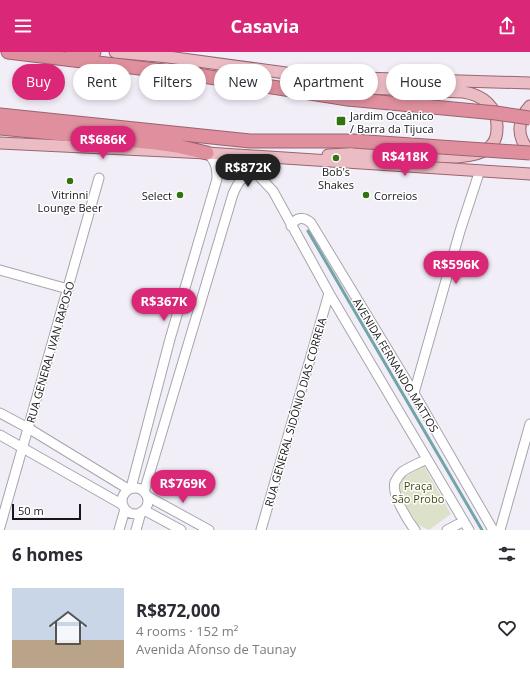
<!DOCTYPE html>
<html lang="en">
<head>
<meta charset="utf-8">
<style>
  :root { --surface:#fff; --page:#f2f2f3; --text:#2b2b33; --muted:#7c7c81; --accent:#db2777 }
  body { margin:0; font-family:"Open Sans",sans-serif; background:var(--page); color:var(--text); height:100vh; display:flex; flex-direction:column; font-size:15px; white-space:nowrap }
  * { box-sizing:border-box; margin:0 }
  p { font-size:13px; color:var(--muted) }
  .icon { flex:none; width:22px; height:22px; fill:none; stroke:currentColor; stroke-width:2; stroke-linecap:round; stroke-linejoin:round }
  .map { position:relative; height:478px; overflow:hidden }
  .panel { display:flex; flex-direction:column; background:var(--surface); flex:1 }
  .panel>* { flex:none }
  .hud { position:absolute; left:12px; top:12px; width:506px; height:36px; display:flex; gap:8px }
  .scale { position:absolute; left:12px; bottom:10px; width:69px; box-sizing:border-box; padding-left:4px; border:2px solid #171619; border-top:0; font-size:11px; line-height:14px; white-space:nowrap; color:#171619; -webkit-text-stroke:3px #fff; paint-order:stroke }
  .price { position:absolute; translate:-50% -34px; padding:0 9px; border-radius:14px; background:var(--accent); color:#fff; font-size:13px; line-height:26px; filter:drop-shadow(0 1px 2px #0008) }
  .price::after { content:''; position:absolute; left:50%; top:24px; width:12px; height:9px; margin-left:-6px; background:inherit; clip-path:polygon(0 0,100% 0,50% 100%) }
  .price.selected { background:#222; color:#fff }
  ul { padding:0; list-style:none }
  li { display:flex; align-items:center; gap:12px; height:100px; padding:0 12px }
  li span { display:grid; place-items:center; flex:none; width:112px; height:80px; border-radius:0px; color:#555 }
  li>.icon { margin-inline-start:auto }
  span .icon { width:48px; height:48px; fill:#fffc; stroke-width:1 }
  li b { font-size:17px }
  h2 { display:flex; justify-content:space-between; align-items:center; height:48px; padding:0 12px; font-size:17px }
  .chip { padding:0 14px; border-radius:18px; background:var(--surface); box-shadow:0 2px 6px #0003; font-size:14px; line-height:36px }
  .chip.selected { background:var(--accent); color:#fff }
  header { display:flex; justify-content:space-between; align-items:center; height:52px; padding:0 12px; background:var(--accent); color:#fff; font-size:18px; font-weight:700 }
  .map>svg:first-child { display:block }
  .green { fill:#dce2ca }
  .lines { fill:none; stroke-linecap:round; stroke-linejoin:round }
  .stream { stroke:#72a4a8; stroke-width:3 }
  .minor-casing { stroke:#a7a4ac; stroke-width:11 }
  .major-casing { stroke:#99656f; stroke-width:13 }
  .highway-casing { stroke:#99656f; stroke-width:15 }
  .minor { stroke:#fff; stroke-width:9 }
  .major { stroke:#ecbcc5; stroke-width:11 }
  .highway { stroke:#df8f9e; stroke-width:13 }
  .highway-bridge-casing { stroke:#99656f; stroke-width:15; stroke-linecap:butt }
  .highway-bridge { stroke:#df8f9e; stroke-width:13 }
  .poi-dot { fill:#307310; stroke:#fff; stroke-width:1.5 }
  .labels { text-anchor:middle; dominant-baseline:central; stroke-width:3; stroke-linejoin:round; paint-order:stroke }
  .poi-label { font-size:11px; fill:#171619; stroke:#fff; text-anchor:start }
  .street-label { font-size:11px; fill:#171619; stroke:#fff }
  .park-label { font-size:11px; fill:#3f4a0c; stroke:#fff }
</style>
</head>
<body>
<header><svg class="icon" aria-label="menu" viewBox="0 0 24 24"><path d="M4 6h16M4 12h16M4 18h16"/></svg>Casavia<svg class="icon" aria-label="share" viewBox="0 0 24 24"><path d="M12 15V3M7 8l5-5 5 5M5 13v7h14v-7"/></svg></header>
<div class="map">
<svg width="530" height="478" viewBox="0 0 530 478">
  <rect width="100%" height="100%" fill="#f2eef8"/>
  <path class="green" d="M424,414L451,462L429,478L418,473L398,440L400,428Z"/>
  <g class="lines">
    <path class="stream" d="M308,179L482,478"/>
    <g class="minor-casing">
      <path id="minor" d="M222,103L257,122L273,139L329,241L469,478
        M291,174C296,165 304,164 311,171L414,341L493,478
        M0,218L68,237
        M414,341L460,179L480,118
        M0,361L28,376L128,437
        M0,383L123,453
        M131,436L170,287L217,127C217,116 216,109 207,101
        M122 449a13 13 0 1 1 26 0a13 13 0 1 1-26 0Z
        M144,440L233,142C239,128 242,124 257,122
        M147,444L209,478
        M144,458L181,478
        M0,475L99,126
        M119,478L125,457
        M136,478L141,460
        M261,478L329,241
        M415,478C408,469 391,442 395,430C396,428 400,422 402,420C409,415 419,411 427,407
        M447,478L464,469
        M500,478L530,372"/>
    </g>
    <g class="major-casing">
      <path id="major" d="M115,0L168,5L286,21
        M279,20L311,29L365,36L463,40C483,43 498,55 497,76C497,81 496,87 493,91C486,102 469,104 457,105L364,101L328,103
        M319,23L362,26L530,31
        M530,54C517,68 516,85 530,100
        M0,91L207,101L530,122"/>
    </g>
    <g class="highway-casing">
      <path id="highway" d="M8,0L197,23L348,47
        M72,3L94,0
        M0,63L250,89H353
        M0,76L156,91L177,94L207,101"/>
    </g>
    <use href="#minor" class="minor"/>
    <use href="#major" class="major"/>
    <use href="#highway" class="highway"/>
    <g class="highway-bridge-casing">
      <path id="highway-bridge" d="M348,47L496,61L530,66
        M353,89L530,101"/>
    </g>
    <use href="#highway-bridge" class="highway-bridge"/>
  </g>
  <g class="poi-dot">
    <rect x="336" y="64" width="10" height="10" rx="2"/>
    <circle cx="336" cy="106" r="4"/>
    <circle cx="70" cy="129" r="4"/>
    <circle cx="180" cy="143" r="4"/>
    <circle cx="366" cy="143" r="4"/>
  </g>
  <g class="labels">
    <g class="poi-label">
      <text x="350" y="63">Jardim Oceânico<tspan x="350" dy="13">/ Barra da Tijuca</tspan></text>
      <text x="336" y="119" text-anchor="middle">Bob's<tspan x="336" dy="13">Shakes</tspan></text>
      <text x="70" y="142" text-anchor="middle">Vitrinni<tspan x="70" dy="13">Lounge Beer</tspan></text>
      <text x="172" y="143" text-anchor="end">Select</text>
      <text x="374" y="143">Correios</text>
    </g>
    <g class="street-label">
      <text transform="translate(50 300) rotate(-74)">RUA GENERAL IVAN RAPOSO</text>
      <text transform="translate(396 313) rotate(59)">AVENIDA FERNANDO MATTOS</text>
      <text transform="translate(295 360) rotate(-74)">RUA GENERAL SIDÔNIO DIAS CORREIA</text>
    </g>
    <g class="park-label">
      <text x="418" y="433">Praça<tspan x="418" dy="13">São Probo</tspan></text>
    </g>
  </g>
</svg>
<div class="scale">50 m</div>
<b class="price" style="left:103px;top:108px">R$686K</b>
<b class="price" style="left:405px;top:125px">R$418K</b>
<b class="price selected" style="left:248px;top:136px">R$872K</b>
<b class="price" style="left:456px;top:233px">R$596K</b>
<b class="price" style="left:164px;top:270px">R$367K</b>
<b class="price" style="left:183px;top:452px">R$769K</b>
<div class="hud">
<a class="chip selected">Buy</a>
<a class="chip">Rent</a>
<a class="chip">Filters</a>
<a class="chip">New</a>
<a class="chip">Apartment</a>
<a class="chip">House</a>
</div>
</div>
<section class="panel">
<h2>6 homes<svg class="icon" aria-label="filters" viewBox="0 0 24 24"><path d="M4 7h16M4 17h16"/><circle cx="9" cy="7" r="2"/><circle cx="15" cy="17" r="2"/></svg></h2>
<ul>
<li><span style="background:linear-gradient(#c9d6e8 65%,#b9a48a 0)"><svg class="icon" aria-label="home" viewBox="0 0 24 24"><path d="M3 11l9-7 9 7M6 9v11h12V9"/></svg></span><div><b>R$872,000</b><p>4 rooms · 152 m²</p><p>Avenida Afonso de Taunay</p></div><svg class="icon" aria-label="heart" viewBox="0 0 24 24"><path d="M12 20l-8-8c-3-5 5-10 8-4 3-6 11-1 8 4z"/></svg></li>
</ul>
</section>
</body>
</html>
